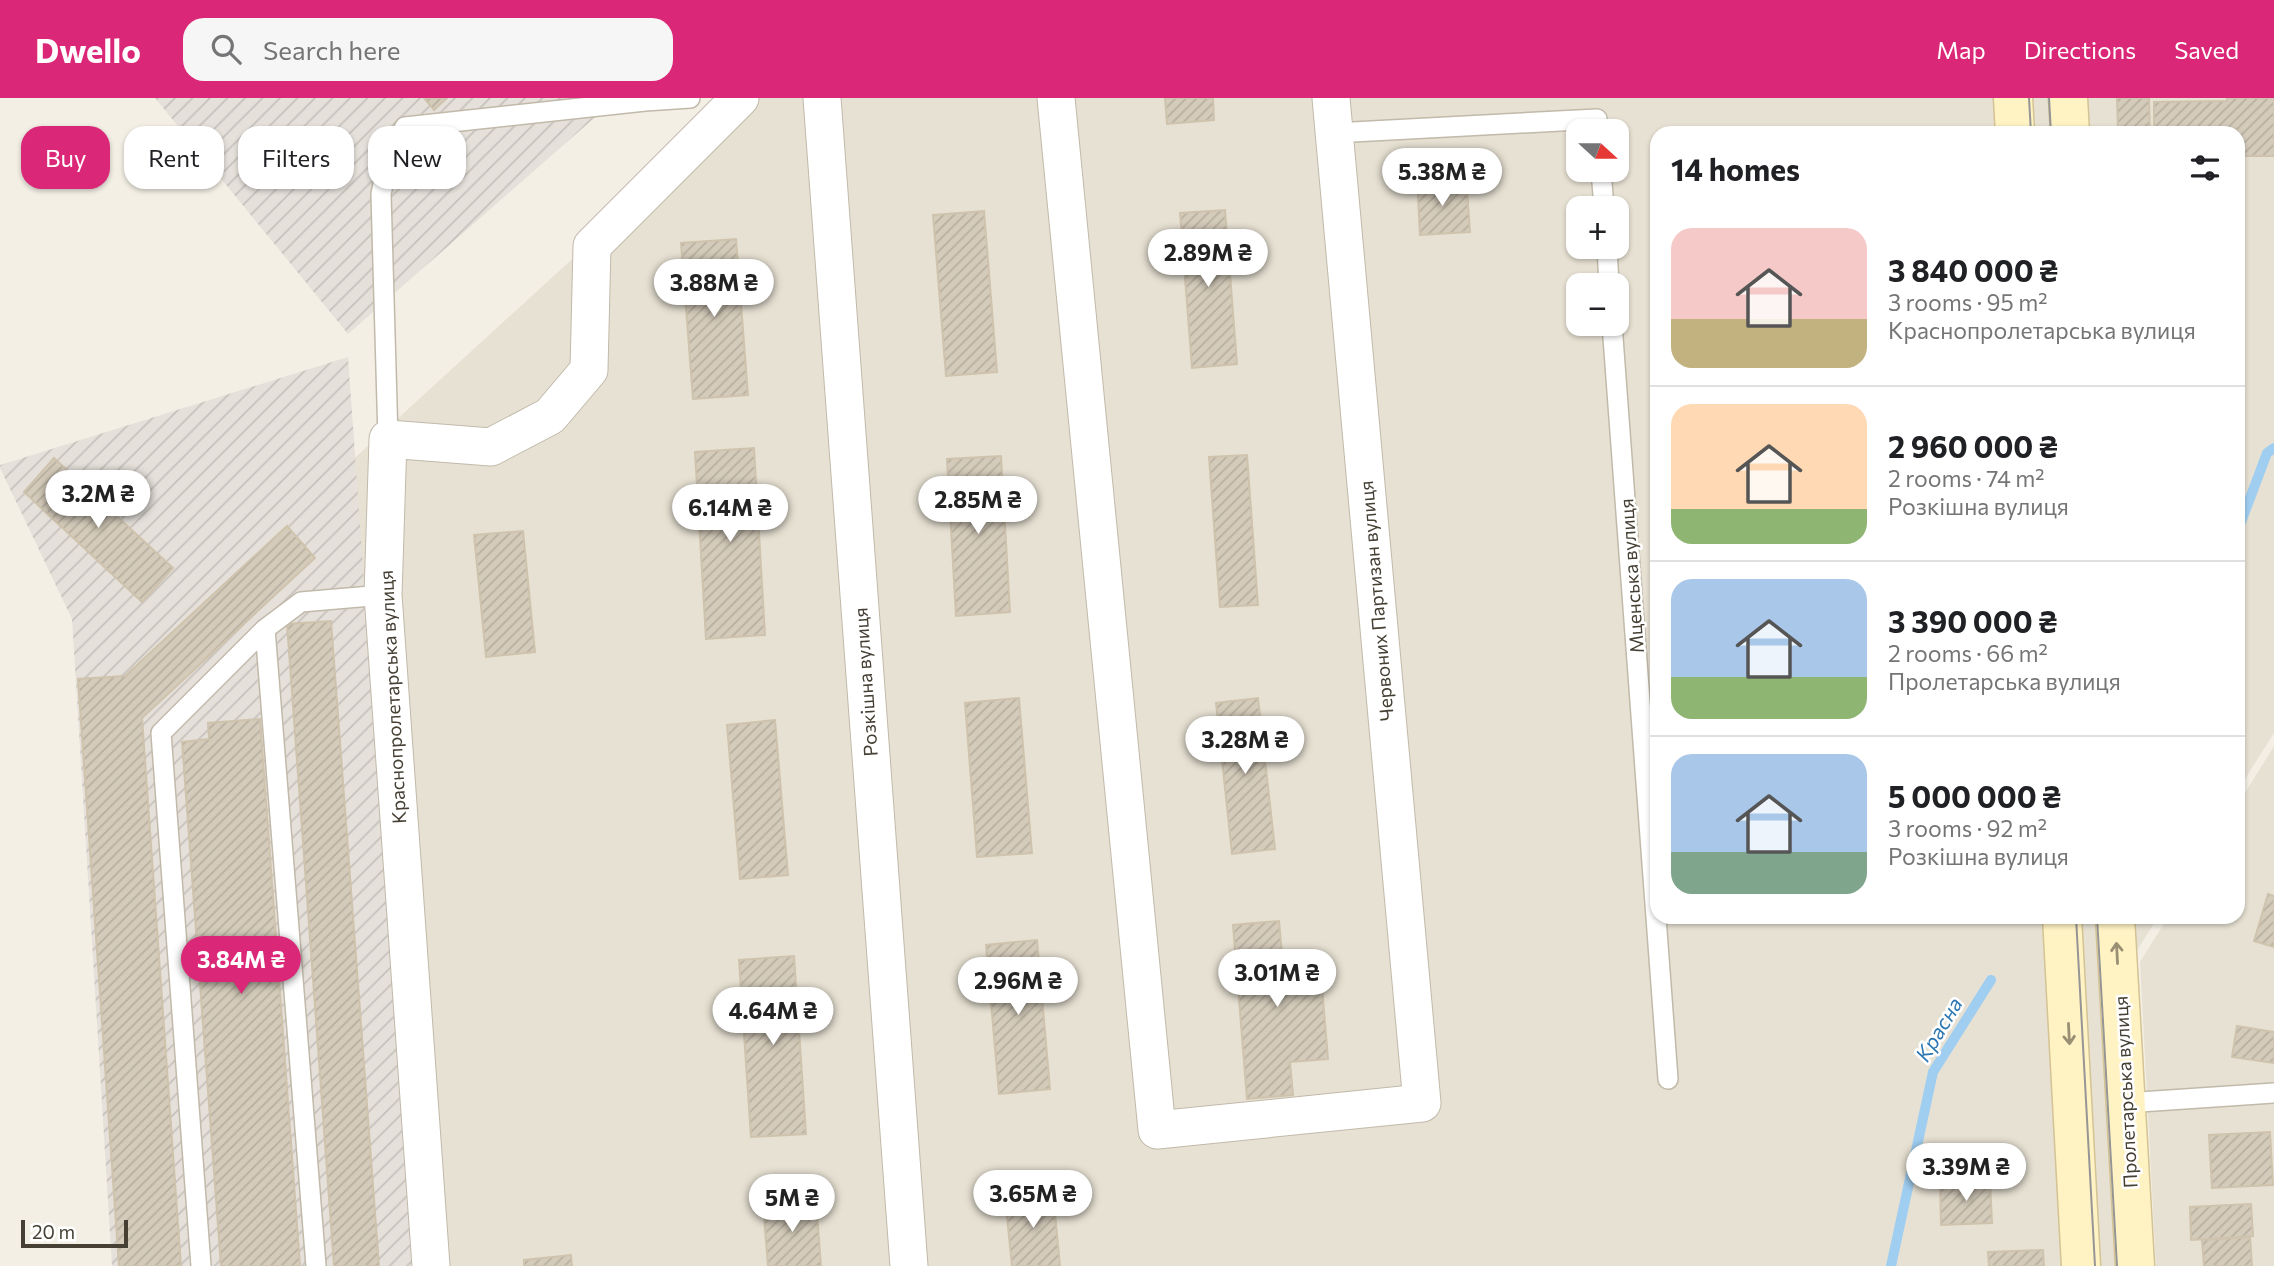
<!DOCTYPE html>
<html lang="en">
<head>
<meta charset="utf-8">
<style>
  :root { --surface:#fff; --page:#f6f6f6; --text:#202124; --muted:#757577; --line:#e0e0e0; --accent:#db2777 }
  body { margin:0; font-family:Commissioner,sans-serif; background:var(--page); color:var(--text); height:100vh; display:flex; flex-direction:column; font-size:26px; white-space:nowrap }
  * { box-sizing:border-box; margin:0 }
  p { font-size:23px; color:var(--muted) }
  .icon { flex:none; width:38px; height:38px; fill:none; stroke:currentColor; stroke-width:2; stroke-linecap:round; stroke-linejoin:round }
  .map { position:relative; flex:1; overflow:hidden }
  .panel { position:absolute; left:1650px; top:28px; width:595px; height:798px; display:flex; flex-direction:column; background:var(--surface); border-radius:21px; box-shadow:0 2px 5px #0004 }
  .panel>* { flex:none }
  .top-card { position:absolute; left:21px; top:28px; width:665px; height:63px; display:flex; gap:14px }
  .needle { width:46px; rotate:111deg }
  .controls { position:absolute; left:1566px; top:21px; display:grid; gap:14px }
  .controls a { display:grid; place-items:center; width:63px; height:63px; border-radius:14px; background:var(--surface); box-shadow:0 2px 5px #0004; font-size:35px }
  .scale { position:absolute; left:21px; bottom:18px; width:107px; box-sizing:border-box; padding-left:7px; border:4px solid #453f34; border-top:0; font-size:19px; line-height:24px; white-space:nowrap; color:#453f34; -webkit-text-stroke:5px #fff; paint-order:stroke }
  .price { position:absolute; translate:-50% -60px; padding:0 16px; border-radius:24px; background:#fff; color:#222; font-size:23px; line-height:46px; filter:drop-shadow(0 2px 4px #0008) }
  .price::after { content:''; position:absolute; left:50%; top:42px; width:21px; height:16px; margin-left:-10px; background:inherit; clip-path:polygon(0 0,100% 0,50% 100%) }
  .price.on { background:var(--accent); color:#fff }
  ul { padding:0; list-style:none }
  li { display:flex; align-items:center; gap:21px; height:175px; padding:0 21px }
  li+li { border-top:2px solid var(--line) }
  li span { display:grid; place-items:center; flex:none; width:196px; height:140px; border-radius:21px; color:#555 }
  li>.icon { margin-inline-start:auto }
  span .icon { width:84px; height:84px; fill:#fffc; stroke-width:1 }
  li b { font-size:30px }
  h2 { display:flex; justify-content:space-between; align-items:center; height:84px; padding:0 21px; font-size:30px }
  .chip { padding:0 24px; border-radius:21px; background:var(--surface); box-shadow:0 2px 5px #0004; font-size:24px; line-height:63px }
  .chip.on { background:var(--accent); color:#fff }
  header { display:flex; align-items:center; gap:42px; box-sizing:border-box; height:98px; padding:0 35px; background:var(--accent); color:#fff }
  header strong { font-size:33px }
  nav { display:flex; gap:38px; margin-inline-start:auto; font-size:24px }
  .search { width:490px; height:63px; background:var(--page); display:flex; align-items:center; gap:18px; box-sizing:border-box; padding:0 24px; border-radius:21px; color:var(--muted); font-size:26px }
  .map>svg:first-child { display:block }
  .residential { fill:#e7e1d3; fill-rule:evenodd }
  .industrial { fill:url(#industrial-furrows) }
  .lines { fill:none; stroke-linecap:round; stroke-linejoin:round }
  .stream { stroke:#a0cef1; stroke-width:10 }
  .building { fill:url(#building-hatch); stroke:#cfc3ad; stroke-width:2 }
  .lane-casing { stroke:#c1baaa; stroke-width:22 }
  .street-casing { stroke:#c1baaa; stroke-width:39 }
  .secondary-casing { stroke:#d4c394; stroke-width:41 }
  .lane { stroke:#fff; stroke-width:19 }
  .street { stroke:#fff; stroke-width:37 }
  .secondary { stroke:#fff2c3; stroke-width:38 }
  .tram { stroke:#959595; stroke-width:2 }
  .oneway { stroke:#999074 }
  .labels { text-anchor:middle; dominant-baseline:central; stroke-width:5; stroke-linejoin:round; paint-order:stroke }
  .street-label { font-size:19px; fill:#453f34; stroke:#fff }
  .water-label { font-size:21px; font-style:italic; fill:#2d77b2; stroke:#fff }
</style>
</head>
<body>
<header>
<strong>Dwello</strong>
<div class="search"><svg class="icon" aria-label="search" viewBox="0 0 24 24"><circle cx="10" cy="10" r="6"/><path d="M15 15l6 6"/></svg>Search here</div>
<nav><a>Map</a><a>Directions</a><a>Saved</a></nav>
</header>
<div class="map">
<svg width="2274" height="1168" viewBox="0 0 2274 1168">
  <defs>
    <pattern id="industrial-furrows" width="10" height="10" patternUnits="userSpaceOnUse" patternTransform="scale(1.75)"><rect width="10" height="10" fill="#e5e0da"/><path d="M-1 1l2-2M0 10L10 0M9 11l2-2" fill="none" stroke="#c6c1bc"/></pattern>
    <pattern id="building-hatch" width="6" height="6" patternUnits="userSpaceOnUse" patternTransform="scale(1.75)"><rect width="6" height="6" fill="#d4cbba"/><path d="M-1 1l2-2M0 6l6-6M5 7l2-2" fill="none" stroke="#b7afa0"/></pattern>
  </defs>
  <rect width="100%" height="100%" fill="#f3efe5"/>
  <path class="residential" d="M748,0H2274V635L2238,692V35H1657V819H2158L2133,859L2147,1168H394L347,367ZM1578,33H1617V72H1578ZM1578,110H1617V149H1578ZM1578,187H1617V226H1578Z
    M2274,648V1168H2156L2140,864L2168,819H2238V706Z"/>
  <path class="industrial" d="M155,0H617L348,236Z
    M348,259L413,1168H112L72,521L0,370V367Z"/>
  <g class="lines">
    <path class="stream" d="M2238,432L2267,355L2274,350
      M1891,1168L1933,974L1991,882"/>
  </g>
  <path class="building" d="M424,0H447L434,12Z
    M1165,0H1213L1214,22L1167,26Z
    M2117,0H2149L2150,35H2118Z
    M2227,0H2274V58H2238V35H2154V4L2227,3Z
    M1445,80L1446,94L1467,92L1470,134L1420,137L1417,81Z
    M1225,112L1237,266L1192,270L1180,115Z
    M984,113L997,274L946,278L933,117Z
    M736,141L748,297L693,301L681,145Z
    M754,350L765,537L706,541L695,354Z
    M1247,357L1258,507L1220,509L1209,359Z
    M1001,358L1010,514L956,518L947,361Z
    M54,360L173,470L142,504L24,394Z
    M287,428L315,460L142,620L181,1168H119L78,581L125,578Z
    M523,433L535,554L486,559L474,437Z
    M331,523L379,1168H334L287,526Z
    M1019,600L1032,755L977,759L965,605Z
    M1258,600L1275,751L1232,756L1216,605Z
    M260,621L300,1168H221L182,644L209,641L208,625Z
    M775,622L788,777L740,781L727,627Z
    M2268,796L2274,798V849L2254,843Z
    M1279,823L1282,856L1319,853L1328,961L1290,964L1293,997L1247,1001L1233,827Z
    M1037,842L1050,991L999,996L986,847Z
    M794,858L806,1036L751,1039L739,862Z
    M2237,928L2274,934V965L2232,959Z
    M2270,1034L2273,1087L2212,1090L2209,1037Z
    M1990,1083L1992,1125L1941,1127L1940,1084Z
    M1053,1094L1060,1168H1012L1005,1099Z
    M816,1102L821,1168H768L763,1106Z
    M2251,1106L2253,1138L2191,1142L2190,1109Z
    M2250,1139L2252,1168H2204L2202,1142Z
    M2043,1152L2044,1168H1989L1988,1154Z
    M571,1157L572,1168H524V1162Z"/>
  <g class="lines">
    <g class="lane-casing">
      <path id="lane" d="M1334,35L1597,21L1598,33
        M1601,72L1604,110
        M1607,149L1609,187
        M1612,226L1668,981
        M388,341L381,96L389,58L405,29L645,3L690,0
        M265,531L316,1168
        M2125,1005L2274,995
        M201,1168L161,635L265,531L301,504L383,497"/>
    </g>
    <g class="street-casing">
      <path id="street" d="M822,0L909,1168
        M1056,0L1157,1032L1422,1005L1331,0
        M431,1168L383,497L388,341L491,349L550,318L589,272L592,148L740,0"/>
    </g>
    <g class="secondary-casing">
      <path id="secondary" d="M2013,0L2015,35
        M2068,0L2070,35
        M2062,819L2081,1168
        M2115,819L2135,1168"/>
    </g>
    <use href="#lane" class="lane"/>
    <use href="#street" class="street"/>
    <use href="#secondary" class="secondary"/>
    <path class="tram" d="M2029,0L2031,35
      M2049,0L2051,35
      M2076,819L2095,1168
      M2097,819L2117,1168"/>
  </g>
  <defs><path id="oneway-shaft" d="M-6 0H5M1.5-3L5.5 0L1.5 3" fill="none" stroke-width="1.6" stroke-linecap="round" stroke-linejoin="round" transform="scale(1.75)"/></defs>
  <g class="oneway">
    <use href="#oneway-shaft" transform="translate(2117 855) rotate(-93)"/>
    <use href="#oneway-shaft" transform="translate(2069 936) rotate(87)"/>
  </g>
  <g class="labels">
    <g class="street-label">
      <text transform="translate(1631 478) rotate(-94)">Мценська вулиця</text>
      <text transform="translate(1376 503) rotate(-95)">Червоних Партизан вулиця</text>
      <text transform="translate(865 584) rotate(-94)">Розкішна вулиця</text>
      <text transform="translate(392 599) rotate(-93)">Краснопролетарська вулиця</text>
      <text transform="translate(2125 994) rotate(-93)">Пролетарська вулиця</text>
    </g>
    <g class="water-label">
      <text transform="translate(1938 931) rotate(-59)">Красна</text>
    </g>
  </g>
</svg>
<div class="controls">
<a><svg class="needle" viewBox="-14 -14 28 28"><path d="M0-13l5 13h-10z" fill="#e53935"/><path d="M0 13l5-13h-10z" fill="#757577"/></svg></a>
<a>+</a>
<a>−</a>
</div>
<div class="scale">20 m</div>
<b class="price" style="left:1442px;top:110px">5.38M ₴</b>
<b class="price" style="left:1208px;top:191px">2.89M ₴</b>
<b class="price" style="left:714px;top:221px">3.88M ₴</b>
<b class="price" style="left:98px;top:432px">3.2M ₴</b>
<b class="price" style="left:978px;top:438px">2.85M ₴</b>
<b class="price" style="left:730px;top:446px">6.14M ₴</b>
<b class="price" style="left:1245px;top:678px">3.28M ₴</b>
<b class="price on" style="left:241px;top:898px">3.84M ₴</b>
<b class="price" style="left:1277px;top:911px">3.01M ₴</b>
<b class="price" style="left:1018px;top:919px">2.96M ₴</b>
<b class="price" style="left:773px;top:949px">4.64M ₴</b>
<b class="price" style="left:1966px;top:1105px">3.39M ₴</b>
<b class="price" style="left:1033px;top:1132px">3.65M ₴</b>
<b class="price" style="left:792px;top:1136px">5M ₴</b>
<div class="top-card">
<a class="chip on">Buy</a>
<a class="chip">Rent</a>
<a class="chip">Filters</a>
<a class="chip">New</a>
</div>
<section class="panel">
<h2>14 homes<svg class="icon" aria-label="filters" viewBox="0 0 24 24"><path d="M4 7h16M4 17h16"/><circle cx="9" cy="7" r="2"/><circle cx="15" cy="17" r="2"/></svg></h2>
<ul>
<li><span style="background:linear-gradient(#f6c9c9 65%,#c2b280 0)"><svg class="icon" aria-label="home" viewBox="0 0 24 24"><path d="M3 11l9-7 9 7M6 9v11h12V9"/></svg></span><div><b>3 840 000 ₴</b><p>3 rooms · 95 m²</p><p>Краснопролетарська вулиця</p></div></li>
<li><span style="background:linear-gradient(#ffd9b3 75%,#8fb573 0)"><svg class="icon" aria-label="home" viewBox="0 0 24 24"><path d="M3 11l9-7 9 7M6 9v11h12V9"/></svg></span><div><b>2 960 000 ₴</b><p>2 rooms · 74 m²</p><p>Розкішна вулиця</p></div></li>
<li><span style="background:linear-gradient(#a9c7e8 70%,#8fb573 0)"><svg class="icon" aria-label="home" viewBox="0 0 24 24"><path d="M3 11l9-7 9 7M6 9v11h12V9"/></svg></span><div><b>3 390 000 ₴</b><p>2 rooms · 66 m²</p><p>Пролетарська вулиця</p></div></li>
<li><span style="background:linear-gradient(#a9c7e8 70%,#7fa58c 0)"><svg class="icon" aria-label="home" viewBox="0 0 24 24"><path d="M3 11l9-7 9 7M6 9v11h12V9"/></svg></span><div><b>5 000 000 ₴</b><p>3 rooms · 92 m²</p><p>Розкішна вулиця</p></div></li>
</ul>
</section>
</div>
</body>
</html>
